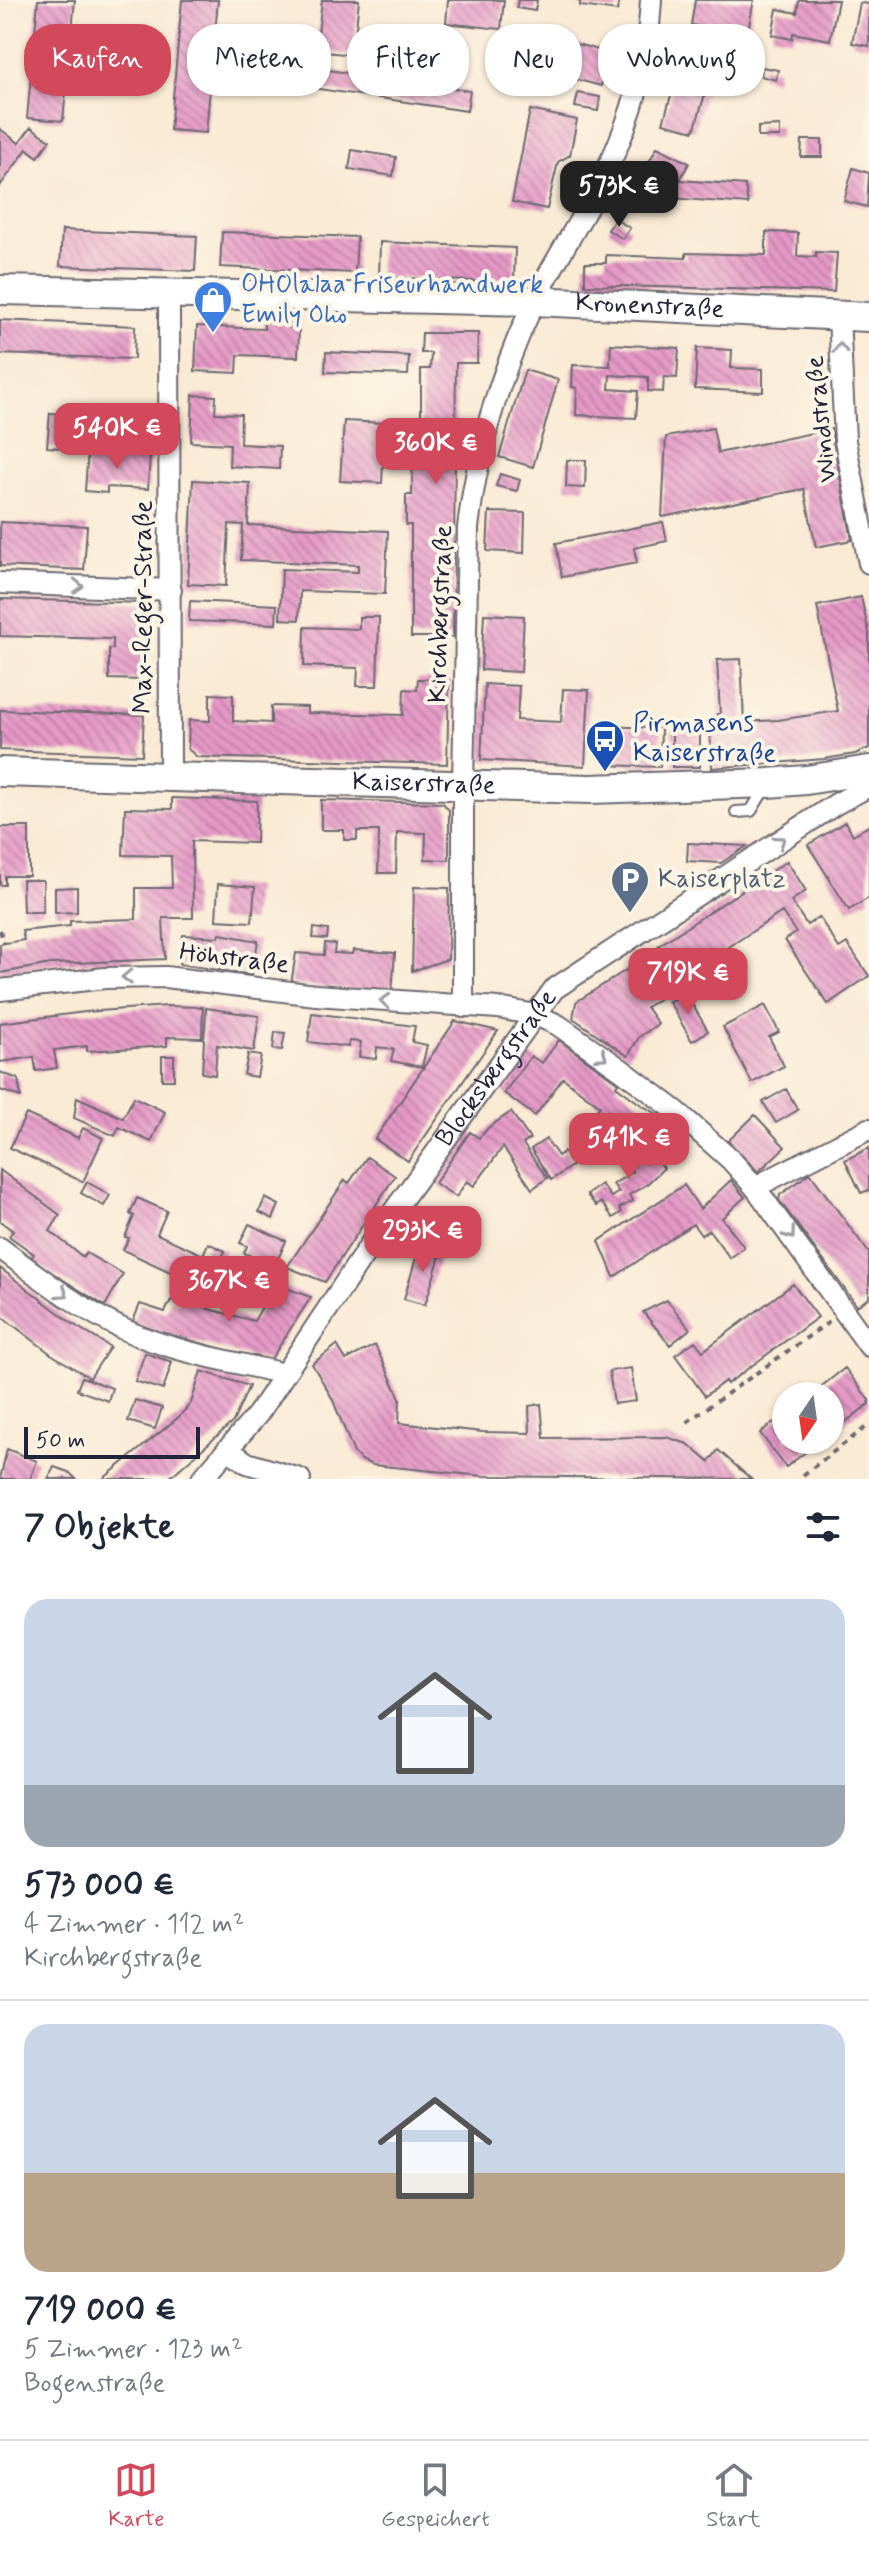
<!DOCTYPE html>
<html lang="de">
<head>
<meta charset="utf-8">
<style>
  :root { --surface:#fff; --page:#f6f6f7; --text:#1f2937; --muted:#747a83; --line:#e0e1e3; --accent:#d1495b }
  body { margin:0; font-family:Mynerve,sans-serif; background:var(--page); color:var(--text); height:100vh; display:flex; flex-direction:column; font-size:30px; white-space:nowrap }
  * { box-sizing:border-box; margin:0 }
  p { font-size:26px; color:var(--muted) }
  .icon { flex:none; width:44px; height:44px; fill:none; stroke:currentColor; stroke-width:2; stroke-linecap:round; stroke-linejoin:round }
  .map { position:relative; height:1479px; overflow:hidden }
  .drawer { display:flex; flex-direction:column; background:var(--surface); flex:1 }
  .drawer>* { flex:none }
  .guide { position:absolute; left:24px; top:24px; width:822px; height:72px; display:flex; gap:16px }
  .needle { width:52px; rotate:193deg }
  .tools { position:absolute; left:772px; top:1382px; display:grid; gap:16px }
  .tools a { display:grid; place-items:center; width:72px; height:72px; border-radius:50%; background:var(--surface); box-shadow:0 2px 6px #0004; font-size:40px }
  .scale { position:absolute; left:24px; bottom:20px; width:176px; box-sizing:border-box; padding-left:8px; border:4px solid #22223b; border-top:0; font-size:22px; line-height:28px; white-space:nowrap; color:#22223b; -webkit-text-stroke:6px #fcf5e5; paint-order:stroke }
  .price { position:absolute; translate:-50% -68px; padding:0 18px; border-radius:16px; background:var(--accent); color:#fff; font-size:26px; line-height:52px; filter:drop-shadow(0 2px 4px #0008) }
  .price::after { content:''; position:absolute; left:50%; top:48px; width:24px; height:18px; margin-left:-12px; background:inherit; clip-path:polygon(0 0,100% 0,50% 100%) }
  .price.selected { background:#222; color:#fff }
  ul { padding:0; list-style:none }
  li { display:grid; align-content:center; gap:16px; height:424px; padding:0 24px }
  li+li { border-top:2px solid var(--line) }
  li span { display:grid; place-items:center; height:248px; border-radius:24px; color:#555 }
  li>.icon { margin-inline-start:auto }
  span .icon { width:144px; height:144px; fill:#fffc; stroke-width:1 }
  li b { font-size:34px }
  h2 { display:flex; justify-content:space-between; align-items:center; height:96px; padding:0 24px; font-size:34px }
  .pill { padding:0 28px; border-radius:32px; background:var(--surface); box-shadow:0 2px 6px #0004; font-size:28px; line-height:72px }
  .pill.selected { background:var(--accent); color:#fff }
  .dock { display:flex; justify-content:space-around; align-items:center; height:112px; border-top:2px solid var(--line); background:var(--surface); font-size:22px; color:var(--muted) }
  .dock a { display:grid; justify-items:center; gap:4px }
  .dock .selected { color:var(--accent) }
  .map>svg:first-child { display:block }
  .building { fill:url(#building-back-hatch) }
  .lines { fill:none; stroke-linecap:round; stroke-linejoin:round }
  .lane-casing { stroke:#6d6871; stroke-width:14 }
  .street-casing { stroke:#6d6871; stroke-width:24 }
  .secondary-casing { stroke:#6d6871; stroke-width:32 }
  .path { stroke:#6d6871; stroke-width:4; stroke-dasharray:6 6; stroke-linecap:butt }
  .lane { stroke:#fff; stroke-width:10 }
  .street { stroke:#fff; stroke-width:20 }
  .secondary { stroke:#fff; stroke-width:28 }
  .oneway { stroke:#9c9ca7 }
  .labels { text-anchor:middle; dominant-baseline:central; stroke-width:8; stroke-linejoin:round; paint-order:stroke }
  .shop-label { font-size:26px; fill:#366cbe; stroke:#fcf5e5; text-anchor:start }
  .street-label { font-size:26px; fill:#22223b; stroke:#fcf5e5 }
  .transit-label { font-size:26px; fill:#164399; stroke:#fcf5e5; text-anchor:start }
  .service-label { font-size:26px; fill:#4e5e75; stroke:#fcf5e5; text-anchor:start }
</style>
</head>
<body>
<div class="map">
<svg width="869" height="1479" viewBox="0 0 869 1479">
  <defs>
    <pattern id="building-back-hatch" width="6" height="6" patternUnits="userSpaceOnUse" patternTransform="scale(2)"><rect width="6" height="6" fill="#e598c6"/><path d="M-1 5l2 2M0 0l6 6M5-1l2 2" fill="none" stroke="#b97ca2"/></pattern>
  </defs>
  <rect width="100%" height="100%" fill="#fcf5e5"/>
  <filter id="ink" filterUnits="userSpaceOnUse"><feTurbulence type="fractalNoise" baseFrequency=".0125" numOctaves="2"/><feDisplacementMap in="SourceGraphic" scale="16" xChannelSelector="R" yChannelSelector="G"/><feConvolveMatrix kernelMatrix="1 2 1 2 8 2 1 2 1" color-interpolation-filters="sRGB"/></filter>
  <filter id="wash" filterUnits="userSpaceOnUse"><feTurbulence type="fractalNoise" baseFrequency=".006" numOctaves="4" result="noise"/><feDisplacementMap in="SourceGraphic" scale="32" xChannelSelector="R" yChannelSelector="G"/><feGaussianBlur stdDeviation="1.8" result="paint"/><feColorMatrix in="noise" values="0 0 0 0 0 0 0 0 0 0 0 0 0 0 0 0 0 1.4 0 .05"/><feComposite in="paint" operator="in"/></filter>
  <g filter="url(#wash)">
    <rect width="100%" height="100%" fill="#f9ead4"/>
    <g id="blocks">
      <path class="building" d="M38,0H75L63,121L27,118Z
        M182,0H218L206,133L170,130Z
        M322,0H359L353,55L316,51Z
        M448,0H504L501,29L446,23Z
        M518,0H537L535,11L516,8Z
        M580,0H619L617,11L580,6Z
        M695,0H754L747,35L759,37L753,74L735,71L741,34L691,25Z
        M799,0H838L830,40L793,33L792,39L772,35L777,9L797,13Z
        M860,3L869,4V46L852,43Z
        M569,42L610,53L601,86L560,75Z
        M288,64L470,91L467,111L285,84Z
        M762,67L778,70L776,80L761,76Z
        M720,69L731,71L729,81L718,79Z
        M677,75L708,84L694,131L663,123Z
        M578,93L600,97L598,111L575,107Z
        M530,110L577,120L570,155L558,162L547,209L512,202Z
        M780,126V137H758V127Z
        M31,127L50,140L38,157L27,149L0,186V129L19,143Z
        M802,140H822V157H801Z
        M657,147L689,163L680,180L745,185L748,204L671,198L667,207L634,190Z
        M352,150L396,157L393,176L349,169Z
        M853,168L869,173L867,207L844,201Z
        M615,219L630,228L623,239L608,230Z
        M62,230L197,236L195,271L60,266Z
        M222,232L357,237L355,273L220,267Z
        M766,232L798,233L797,256L816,257V252L837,253L834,292L585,285V263H606V255L686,258V253L766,255Z
        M380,242L515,248L514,283L379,277Z
        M0,320L135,326L134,359L0,354Z
        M264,322L299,324L298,357L238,355L237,373L195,371L197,326L264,329Z
        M422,333H478L477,363H456L453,637H411V525H406V495H412L413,427L421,428V369H430L431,353H421Z
        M611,344L679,348L677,378L664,377L663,392L648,391V377L610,375L609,389L638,391L636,418L576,415L577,388L572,387L573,365L610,366Z
        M697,348L732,350L731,368L763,369V392L695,389Z
        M326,352L409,356L408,375L325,372Z
        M525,370L558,380L533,467L499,457Z
        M193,395L216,396L215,413L241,414L240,444L280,446L279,469L229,466L230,444L191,442Z
        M50,413L78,415L76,449L47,447Z
        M344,421L385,423L382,483L340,481Z
        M713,428L718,453L831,429L852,540L816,547L804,489L662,517L666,437Z
        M88,450L150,453L148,489L107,487V493L85,491Z
        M567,460H586L585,488L566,487Z
        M500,474L520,480L517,491L496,486Z
        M193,480L250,483L248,525L388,531L385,594L300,591L299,620L280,619L282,569L358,572V565L241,560L243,525L229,524L226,586L188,584Z
        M489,512L525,513L524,553L487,551Z
        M0,522L87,526L84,570L0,566Z
        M663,522L667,541L634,548L637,563L562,577L556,543Z
        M861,597L869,633V748L855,754L824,759L712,768L710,727H717V714H720L717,660L741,659L744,722L778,720L838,711L817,606Z
        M0,599L147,603L145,680L109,679V649H113V639L0,636Z
        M190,601L277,605L276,624L189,621Z
        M484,614L524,616L521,672L481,670Z
        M359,617H379L377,686H357L358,668L304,666L305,627L359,629Z
        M418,679L449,680L447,764L197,757L188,749L189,720L210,721V694L233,695V721L271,723V706L307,707V713L403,715L404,689L417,690Z
        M485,684L519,686L517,720L561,722L563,689L589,690L585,766L481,760Z
        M0,710L144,715L142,755L0,750Z
        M597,726L661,728L660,767L607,765L608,741H597Z
        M672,729H700V767H672Z
        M172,798L257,801L256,843L192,841L193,918H163L165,959L51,964L0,973V944L24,940L22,931L70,926V921L136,919V888H172L171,856L123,855L125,808L172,809Z
        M321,800L443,803L449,810V860L425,859L426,833L397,832L396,873H378L379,831H357V840H344V830H321Z
        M845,822L853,835L869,826V898L849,910L808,845Z
        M0,827H29V876H5V885H0Z
        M688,843L747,846L721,863L687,861Z
        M787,861L806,891L791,901L807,925L819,917L839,948L847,943L869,976L828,1004L785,940L796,933L782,912L680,979L658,946Z
        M22,880H43V912H23Z
        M218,884L255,887L252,922L216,920Z
        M77,887V912L55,913V888Z
        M414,887L449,888L448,959L412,971Z
        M314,928L328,930L327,939L313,938Z
        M220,934L258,941L252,975L179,964L183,935L219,937Z
        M325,943L335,944L334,953L352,954L353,950L395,953L392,993L291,984L296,953L324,955Z
        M651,954L674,989L646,1007L658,1024L639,1037L628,1056L573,1018L576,1002Z
        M685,992L708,1031L692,1041L669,1002Z
        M765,1005L779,1032L769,1037L784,1066L752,1083L723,1027Z
        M167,1006L203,1007L202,1038L167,1037V1046L87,1051V1046L54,1050L57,1068L36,1071L34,1057L0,1062V1023L85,1012Z
        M206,1008L259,1016L254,1051L217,1045L215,1075L202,1073Z
        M312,1013L415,1026L412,1042L427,1045L422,1067L391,1061L394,1049L377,1047L376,1059L359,1057L361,1042L349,1041L348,1047L308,1042Z
        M455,1021L498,1031L408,1161L375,1139Z
        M275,1032L285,1033L282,1050L273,1049Z
        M559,1040L618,1083L616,1086L640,1104L659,1115L642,1139L623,1125L610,1142L587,1123L600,1106L563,1078L535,1116L504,1093L531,1056L542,1063Z
        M248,1054L261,1056L257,1077L244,1075Z
        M162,1056H174V1080H162Z
        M0,1072L18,1079L21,1097L0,1090Z
        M786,1089L798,1110L776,1123L763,1102Z
        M77,1097L123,1118L134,1097L165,1112L151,1142L119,1127L115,1136L74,1118Z
        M511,1112L530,1139L523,1144L547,1178L532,1189L503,1147L474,1186L467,1181L456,1197L435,1183L470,1132L479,1138L489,1127Z
        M26,1114L78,1138L83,1128L103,1138L83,1182L10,1148Z
        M755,1115L785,1147L758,1172L728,1141Z
        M546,1139L558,1156L564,1152L573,1165L551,1180L531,1149Z
        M641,1143L664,1168L646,1185L629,1195L633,1201L619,1208L622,1212L613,1218L601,1202L596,1206L587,1195L601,1184L611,1197L619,1192L613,1184L633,1172L622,1161Z
        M869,1148V1190L861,1193L845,1160Z
        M367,1157L395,1176L325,1282L287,1267L345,1180L349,1183Z
        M0,1170L60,1215L50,1231L83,1257L86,1253L123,1274L105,1306L30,1259L34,1254L9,1236L13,1231L0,1221Z
        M810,1173L869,1253V1298L857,1306L779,1200L780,1195Z
        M731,1180L745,1197L722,1218L744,1247L730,1258L709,1230L701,1235L693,1224L614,1277L599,1241L684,1185L700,1209Z
        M87,1182L110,1195L104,1206L81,1193Z
        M137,1198L167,1211L157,1234L203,1255L208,1243L225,1251L205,1289L190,1282L186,1290L175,1285L179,1276L123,1250L129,1238L125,1237L134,1216L130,1214Z
        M265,1198L279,1205L273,1219L259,1212Z
        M249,1224L286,1241L275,1266L244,1253L247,1246L240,1243Z
        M420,1244L442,1250L425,1305L404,1299Z
        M0,1268L73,1324L110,1347L90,1378L51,1354L0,1315Z
        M275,1284L311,1297L269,1362L132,1324L140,1304L165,1312L171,1300L177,1303L183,1293L209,1309L254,1321Z
        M793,1284L818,1317L727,1384L725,1381L705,1396L675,1355L695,1341L703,1351Z
        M667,1300L690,1329L670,1345L643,1312Z
        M337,1345L346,1360L375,1345L400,1398L399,1423L483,1432L530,1433L529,1406L541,1404L544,1438L666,1437L688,1444L709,1462L718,1450L751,1479L483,1476L373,1465L363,1461L354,1453L332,1398L312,1364Z
        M145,1353L172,1362L163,1390L135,1381Z
        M631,1368L636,1401L614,1404L609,1371Z
        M845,1368L869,1400V1404L830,1434V1396H809Z
        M201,1371L249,1386L233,1422L168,1479H103L180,1416L191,1403Z
        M82,1377L112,1388L108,1401L77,1390Z
        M135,1400L162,1408L155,1429L128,1421Z
        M786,1413V1440H821L786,1467L760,1433Z
        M7,1449L37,1461L30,1479H0Z
        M54,1467L69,1472L76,1479H48Z"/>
    </g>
  </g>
  <g filter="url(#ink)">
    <use href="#blocks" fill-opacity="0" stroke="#6d6871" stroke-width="2"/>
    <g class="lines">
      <g class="lane-casing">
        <path id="lane" d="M736,812L751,811L765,788"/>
      </g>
      <g class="street-casing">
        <g id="street">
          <path d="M169,295L170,775"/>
          <path d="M839,316L845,441L869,563"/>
          <path d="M0,583L171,590"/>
          <path d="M0,990L105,978L165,977L316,995L498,1008L536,1015L558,1025L622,1070L676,1111L731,1160L755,1187L869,1346"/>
          <path d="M463,1007V785L468,528C477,449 500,374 534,302C556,257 586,215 607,169C633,116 648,59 651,0"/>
          <path d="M755,1187L869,1129"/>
          <path d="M0,1248C39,1277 79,1308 123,1329C171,1352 232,1361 284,1374"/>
          <path d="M229,1450L247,1463L300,1479"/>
          <path id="s1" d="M202,1479L258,1414L378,1233L554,989L836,804L862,790"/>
        </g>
      </g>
      <g class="secondary-casing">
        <g id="secondary">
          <path id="s2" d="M0,290L535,301L869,317"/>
          <path id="s3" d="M0,772L590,789L768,783L806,780L869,770"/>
        </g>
      </g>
      <path class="path" d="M0,930L4,944
        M687,1422L829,1322
        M803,1475L869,1425"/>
      <use href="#lane" class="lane"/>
      <use href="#street" class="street"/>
      <use href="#secondary" class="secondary"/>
    </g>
    <defs><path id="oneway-chevron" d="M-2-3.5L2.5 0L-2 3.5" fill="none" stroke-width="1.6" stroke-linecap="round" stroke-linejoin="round" transform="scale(2)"/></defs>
    <g class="oneway">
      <use href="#oneway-chevron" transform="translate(840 348) rotate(-92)"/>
      <use href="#oneway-chevron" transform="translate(78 586) rotate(2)"/>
      <use href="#oneway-chevron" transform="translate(780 841) rotate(-34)"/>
      <use href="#oneway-chevron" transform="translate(127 977) rotate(178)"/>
      <use href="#oneway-chevron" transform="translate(385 1001) rotate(-175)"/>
      <use href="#oneway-chevron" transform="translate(602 1056) rotate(35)"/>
      <use href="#oneway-chevron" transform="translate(790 1234) rotate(54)"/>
      <use href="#oneway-chevron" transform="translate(63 1293) rotate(33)"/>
    </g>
  </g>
  <defs>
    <g id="shop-pin" transform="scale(2)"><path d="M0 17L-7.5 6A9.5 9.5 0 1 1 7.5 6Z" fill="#3f7fe0" stroke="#fcf5e5"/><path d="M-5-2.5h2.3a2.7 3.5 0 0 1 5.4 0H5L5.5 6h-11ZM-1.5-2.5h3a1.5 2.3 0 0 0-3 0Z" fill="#fff"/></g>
    <g id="bus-pin" transform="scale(2)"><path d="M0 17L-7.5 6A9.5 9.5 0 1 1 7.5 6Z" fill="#1a4fb4" stroke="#fcf5e5"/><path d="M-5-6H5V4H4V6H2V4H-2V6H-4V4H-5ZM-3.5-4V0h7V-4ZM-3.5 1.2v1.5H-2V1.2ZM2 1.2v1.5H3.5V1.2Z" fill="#fff"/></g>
    <g id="parking-pin" transform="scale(2)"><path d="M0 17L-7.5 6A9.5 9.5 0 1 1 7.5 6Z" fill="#5c6f8a" stroke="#fcf5e5"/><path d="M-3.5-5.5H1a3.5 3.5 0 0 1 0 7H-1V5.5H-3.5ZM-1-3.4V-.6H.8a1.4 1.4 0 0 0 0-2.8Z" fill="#fff"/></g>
  </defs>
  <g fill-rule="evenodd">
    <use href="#shop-pin" x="213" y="300"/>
    <use href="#bus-pin" x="605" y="739"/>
    <use href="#parking-pin" x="630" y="880"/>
  </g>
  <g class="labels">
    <g class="shop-label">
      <text x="241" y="285">OHOlalaa Friseurhandwerk<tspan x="241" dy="30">Emily Oho</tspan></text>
    </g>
    <g class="street-label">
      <text stroke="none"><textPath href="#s2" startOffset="650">Kronenstraße</textPath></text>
      <text transform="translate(822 419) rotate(-96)">Windstraße</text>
      <text transform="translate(144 607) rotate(-90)">Max-Reger-Straße</text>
      <text transform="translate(441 614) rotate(-88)">Kirchbergstraße</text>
      <text stroke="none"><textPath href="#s3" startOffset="424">Kaiserstraße</textPath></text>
      <text transform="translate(234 959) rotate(7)">Höhstraße</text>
      <text stroke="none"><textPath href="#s1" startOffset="506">Blocksbergstraße</textPath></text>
    </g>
    <g class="transit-label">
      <text x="633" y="724">Pirmasens<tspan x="633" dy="30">Kaiserstraße</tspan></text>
    </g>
    <g class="service-label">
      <text x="658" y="880">Kaiserplatz</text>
    </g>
  </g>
</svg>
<div class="tools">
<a><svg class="needle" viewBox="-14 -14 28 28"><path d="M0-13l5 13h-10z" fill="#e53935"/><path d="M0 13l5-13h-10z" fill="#747a83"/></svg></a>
</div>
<div class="scale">50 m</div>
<b class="price selected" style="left:619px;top:229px">573K €</b>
<b class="price" style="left:117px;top:471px">540K €</b>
<b class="price" style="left:436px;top:486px">360K €</b>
<b class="price" style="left:688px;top:1016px">719K €</b>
<b class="price" style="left:629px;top:1181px">541K €</b>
<b class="price" style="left:423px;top:1274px">293K €</b>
<b class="price" style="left:229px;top:1324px">367K €</b>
<div class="guide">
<a class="pill selected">Kaufen</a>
<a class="pill">Mieten</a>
<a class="pill">Filter</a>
<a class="pill">Neu</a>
<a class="pill">Wohnung</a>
</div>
</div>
<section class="drawer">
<h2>7 Objekte<svg class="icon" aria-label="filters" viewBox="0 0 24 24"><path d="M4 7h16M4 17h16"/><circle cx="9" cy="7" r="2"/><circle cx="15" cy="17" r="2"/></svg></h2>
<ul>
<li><span style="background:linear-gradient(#c9d6e8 75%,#9aa5b1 0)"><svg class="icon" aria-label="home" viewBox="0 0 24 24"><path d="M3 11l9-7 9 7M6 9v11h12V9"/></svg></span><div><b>573 000 €</b><p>4 Zimmer · 112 m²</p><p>Kirchbergstraße</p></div></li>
<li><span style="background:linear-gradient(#c9d6e8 60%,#b9a48a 0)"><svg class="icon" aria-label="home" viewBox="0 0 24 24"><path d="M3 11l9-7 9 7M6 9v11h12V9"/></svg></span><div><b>719 000 €</b><p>5 Zimmer · 123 m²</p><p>Bogenstraße</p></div></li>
</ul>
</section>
<nav class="dock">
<a class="selected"><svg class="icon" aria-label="map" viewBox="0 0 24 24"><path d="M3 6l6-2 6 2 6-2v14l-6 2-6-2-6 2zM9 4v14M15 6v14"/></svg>Karte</a>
<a><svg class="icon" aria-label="saved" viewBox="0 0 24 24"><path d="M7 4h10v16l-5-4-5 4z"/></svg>Gespeichert</a>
<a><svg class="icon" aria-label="home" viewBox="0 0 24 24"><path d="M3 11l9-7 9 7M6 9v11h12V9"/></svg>Start</a>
</nav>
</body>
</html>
